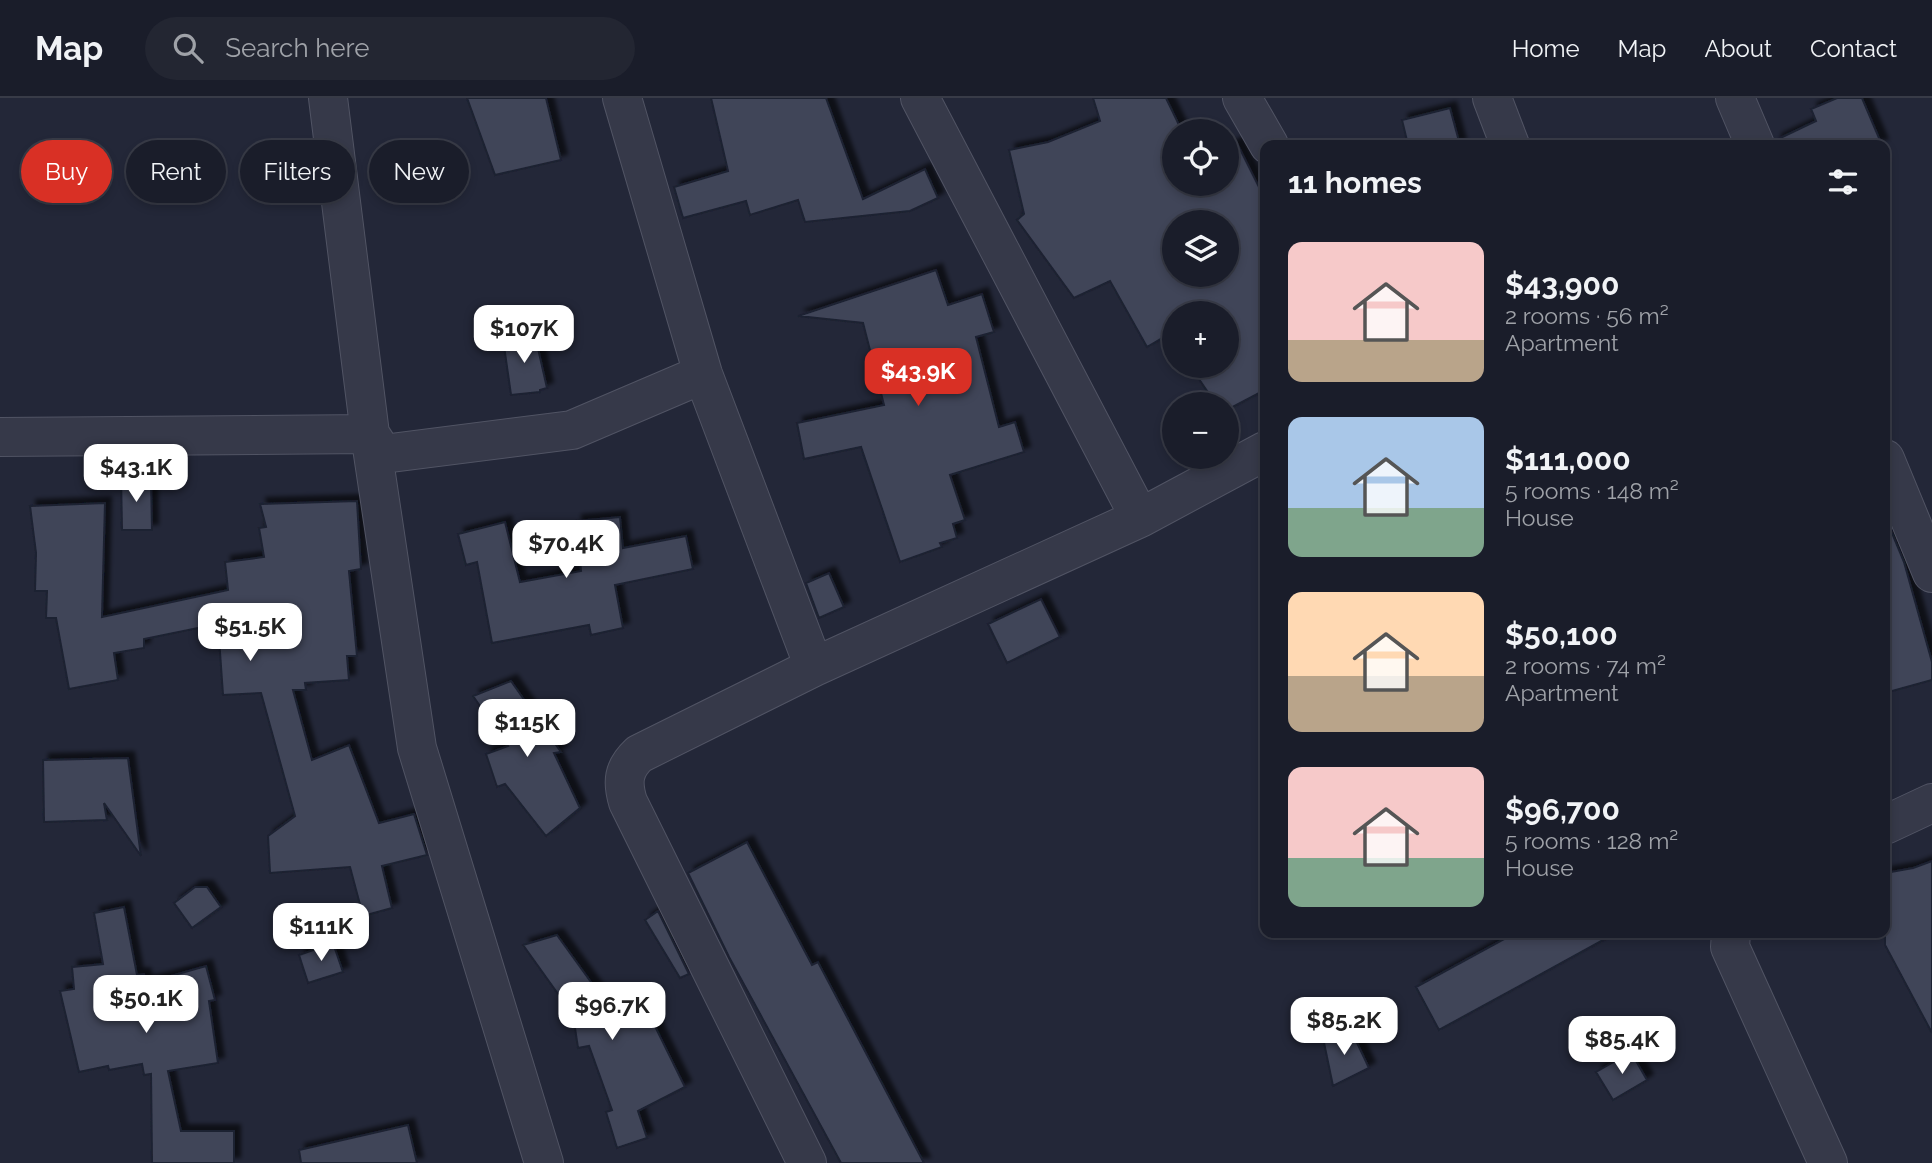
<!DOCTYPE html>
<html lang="en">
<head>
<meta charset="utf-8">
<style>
  :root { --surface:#1a1d2a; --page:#232632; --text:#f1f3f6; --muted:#9fa2a8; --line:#383b47; --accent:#d93025 }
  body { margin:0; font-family:Raleway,sans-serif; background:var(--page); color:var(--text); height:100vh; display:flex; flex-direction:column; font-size:26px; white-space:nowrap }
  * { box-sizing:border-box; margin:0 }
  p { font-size:23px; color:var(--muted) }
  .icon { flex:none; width:38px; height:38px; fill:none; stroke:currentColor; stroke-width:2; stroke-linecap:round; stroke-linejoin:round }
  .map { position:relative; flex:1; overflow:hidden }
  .drawer { position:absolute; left:1260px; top:42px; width:630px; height:798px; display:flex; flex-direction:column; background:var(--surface); border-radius:14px; box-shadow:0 4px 10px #0003,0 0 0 2px var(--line) }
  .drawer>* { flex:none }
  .top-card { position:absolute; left:21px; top:42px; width:665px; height:63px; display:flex; gap:14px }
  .tools { position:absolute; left:1162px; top:21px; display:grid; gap:14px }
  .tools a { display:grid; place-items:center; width:77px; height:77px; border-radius:50%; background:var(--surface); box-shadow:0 4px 10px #0003,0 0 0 2px var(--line); font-size:35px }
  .price { position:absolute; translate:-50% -60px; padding:0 16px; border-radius:14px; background:#fff; color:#222; font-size:23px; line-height:46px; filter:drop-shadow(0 2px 4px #0008) }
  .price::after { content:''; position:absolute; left:50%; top:42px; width:21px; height:16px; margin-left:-10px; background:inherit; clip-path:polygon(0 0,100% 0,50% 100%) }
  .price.current { background:var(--accent); color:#fff }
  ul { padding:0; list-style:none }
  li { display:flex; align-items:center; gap:21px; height:175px; padding:0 28px }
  li span { display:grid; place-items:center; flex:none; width:196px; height:140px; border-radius:14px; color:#555 }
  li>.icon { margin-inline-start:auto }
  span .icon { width:84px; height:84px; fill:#fffc; stroke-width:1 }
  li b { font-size:30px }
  h2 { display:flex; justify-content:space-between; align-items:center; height:84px; padding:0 28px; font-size:30px }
  .chip { padding:0 24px; border-radius:32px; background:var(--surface); box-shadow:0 4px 10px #0003,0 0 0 2px var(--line); font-size:24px; line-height:63px }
  .chip.current { background:var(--accent); color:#fff }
  header { display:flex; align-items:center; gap:42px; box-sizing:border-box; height:98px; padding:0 35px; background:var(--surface); border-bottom:2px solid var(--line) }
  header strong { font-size:33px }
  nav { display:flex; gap:38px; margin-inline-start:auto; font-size:24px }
  .search { width:490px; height:63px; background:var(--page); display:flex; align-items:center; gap:18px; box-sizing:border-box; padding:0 24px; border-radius:38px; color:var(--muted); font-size:26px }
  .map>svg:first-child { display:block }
  .building { fill:#3f4458; stroke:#1d2130; stroke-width:2; fill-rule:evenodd; filter:url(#shadow) }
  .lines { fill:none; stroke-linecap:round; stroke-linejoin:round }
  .minor-casing { stroke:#515464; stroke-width:40 }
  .minor { stroke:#363949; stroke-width:38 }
</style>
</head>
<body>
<header>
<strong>Map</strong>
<div class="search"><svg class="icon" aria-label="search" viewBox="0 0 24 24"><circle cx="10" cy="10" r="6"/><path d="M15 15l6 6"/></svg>Search here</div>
<nav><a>Home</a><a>Map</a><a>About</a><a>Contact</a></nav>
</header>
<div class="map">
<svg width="1932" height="1065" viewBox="0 0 1932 1065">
  <defs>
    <filter id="shadow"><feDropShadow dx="6" dy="-6" stdDeviation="2" flood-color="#0009"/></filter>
  </defs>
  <rect width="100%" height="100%" fill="#232738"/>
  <path class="building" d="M467,0H546L561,62L495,77Z
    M711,0H826L863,101L925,71L938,100L910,113L805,124L798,102L750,117L746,103L683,120L674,89L728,73Z
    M1093,0H1166L1182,33H1174V86H1227V50L1237,45L1265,101V292L1227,312V306H1216L1190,268H1227V215H1174V244L1169,236L1147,249L1110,183L1074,200L1017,122L1024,116L1009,52L1048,44L1100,23ZM1174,124H1227V177H1174Z
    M1837,0H1862L1882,47H1776V42L1816,23L1811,11Z
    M1450,10L1460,47H1408L1402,22Z
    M936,172L948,207L982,196L994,234L976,239L999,329L1015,324L1024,354L950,377L965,422L953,426L957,440L940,445L942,449L900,464L861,349L804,361L797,325L884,307L863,225L798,218Z
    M535,237L547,290L540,292V294L511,297L503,241Z
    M121,379H151L152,432H122Z
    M357,403L361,471L349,473L357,558H347L349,582L305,585L306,592H293L312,662L349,647L379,725L414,716L427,757L382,768L392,810L363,818L350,769L270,775L268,738L295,718L261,595L223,597L218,526L144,541V550L114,555L118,582L69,591L56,520H46L47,493H35L36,455L30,408L105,405L102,519L228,492L225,464L264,459L259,430L266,429L260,406Z
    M620,419L623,450L686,438L693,471L615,487L623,530L591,537L589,527L492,545L477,464L466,467L458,436L505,424L520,484L581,473L576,423Z
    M1890,430L1904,464L1932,564V582L1885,595V431Z
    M829,475L844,509L819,520L806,485Z
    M1041,501L1060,539L1007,565L988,526Z
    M511,583L561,654L554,655L580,710L546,738L505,686L497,689L486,656L508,648L473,598Z
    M128,660L141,758L104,705L107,722L44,724L43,662Z
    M747,744L812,867L818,864L924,1065H841L729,859L688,775Z
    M1932,763V935L1885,847V775L1913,770Z
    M195,789H207L221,809L192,830L174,805Z
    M124,809L137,877L144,876L146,885L206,868L215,902L209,903L218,965L168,973L181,1033H234V1065H152L151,976L144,977L142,966L109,972L108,968L79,974L60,893L74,891L72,869L103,866L94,815Z
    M658,813L689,876L680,880L645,822Z
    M1515,835H1616L1439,932L1416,889Z
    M557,837L612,913L643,904L685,989L638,1013L647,1040L617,1050L606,1014L612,1012L589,948L578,950L573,917L523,847Z
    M333,845L343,874L308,885L299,857Z
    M1352,934L1369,970L1333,988L1323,940Z
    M1631,954L1647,982L1613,1002L1596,974Z
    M408,1027L417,1065H301L299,1052Z"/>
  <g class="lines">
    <g class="minor-casing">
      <path id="minor" d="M328,0L370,336L417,650L544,1065
        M622,0L703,276L814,569
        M920,0L1140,420
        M1242,0L1269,47
        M1492,0L1510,47
        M1735,0L1755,47
        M0,339L370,336L383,356L572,332L703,276
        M1885,361L1932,475
        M1885,727L1932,705
        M1731,835L1730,849L1828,1065
        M807,1065L628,704C622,684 623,671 639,656L814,569L1140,420L1265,353"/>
    </g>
    <use href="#minor" class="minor"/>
  </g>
</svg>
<div class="tools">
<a><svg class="icon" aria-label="locate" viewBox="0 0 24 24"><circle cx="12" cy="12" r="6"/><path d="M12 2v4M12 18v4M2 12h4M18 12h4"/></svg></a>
<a><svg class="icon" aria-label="layers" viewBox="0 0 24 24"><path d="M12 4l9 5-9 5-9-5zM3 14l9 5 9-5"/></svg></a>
<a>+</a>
<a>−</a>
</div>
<b class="price" style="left:524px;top:267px">$107K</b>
<b class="price current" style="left:918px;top:310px">$43.9K</b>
<b class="price" style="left:136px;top:406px">$43.1K</b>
<b class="price" style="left:566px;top:482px">$70.4K</b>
<b class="price" style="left:250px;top:565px">$51.5K</b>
<b class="price" style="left:527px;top:661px">$115K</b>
<b class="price" style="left:321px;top:865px">$111K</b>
<b class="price" style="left:146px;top:937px">$50.1K</b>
<b class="price" style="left:612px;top:944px">$96.7K</b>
<b class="price" style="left:1344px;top:959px">$85.2K</b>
<b class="price" style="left:1622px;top:978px">$85.4K</b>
<div class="top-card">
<a class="chip current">Buy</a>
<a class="chip">Rent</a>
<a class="chip">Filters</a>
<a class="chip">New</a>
</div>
<section class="drawer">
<h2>11 homes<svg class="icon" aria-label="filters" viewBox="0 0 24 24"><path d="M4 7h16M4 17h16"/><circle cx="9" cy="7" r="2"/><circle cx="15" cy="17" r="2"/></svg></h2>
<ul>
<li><span style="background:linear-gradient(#f6c9c9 70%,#b9a48a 0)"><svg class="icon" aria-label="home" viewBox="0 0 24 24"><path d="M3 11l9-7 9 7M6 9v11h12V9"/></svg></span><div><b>$43,900</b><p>2 rooms · 56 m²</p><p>Apartment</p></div></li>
<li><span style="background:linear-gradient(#a9c7e8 65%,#7fa58c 0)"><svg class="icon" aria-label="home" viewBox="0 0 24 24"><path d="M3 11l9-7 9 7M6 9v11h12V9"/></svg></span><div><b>$111,000</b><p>5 rooms · 148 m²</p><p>House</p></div></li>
<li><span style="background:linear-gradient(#ffd9b3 60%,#b9a48a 0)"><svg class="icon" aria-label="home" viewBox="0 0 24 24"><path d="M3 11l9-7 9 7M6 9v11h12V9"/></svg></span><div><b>$50,100</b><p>2 rooms · 74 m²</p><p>Apartment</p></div></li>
<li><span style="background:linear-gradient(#f6c9c9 65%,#7fa58c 0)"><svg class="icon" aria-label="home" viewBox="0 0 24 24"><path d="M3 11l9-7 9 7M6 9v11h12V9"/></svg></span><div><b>$96,700</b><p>5 rooms · 128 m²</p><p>House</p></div></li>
</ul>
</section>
</div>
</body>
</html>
